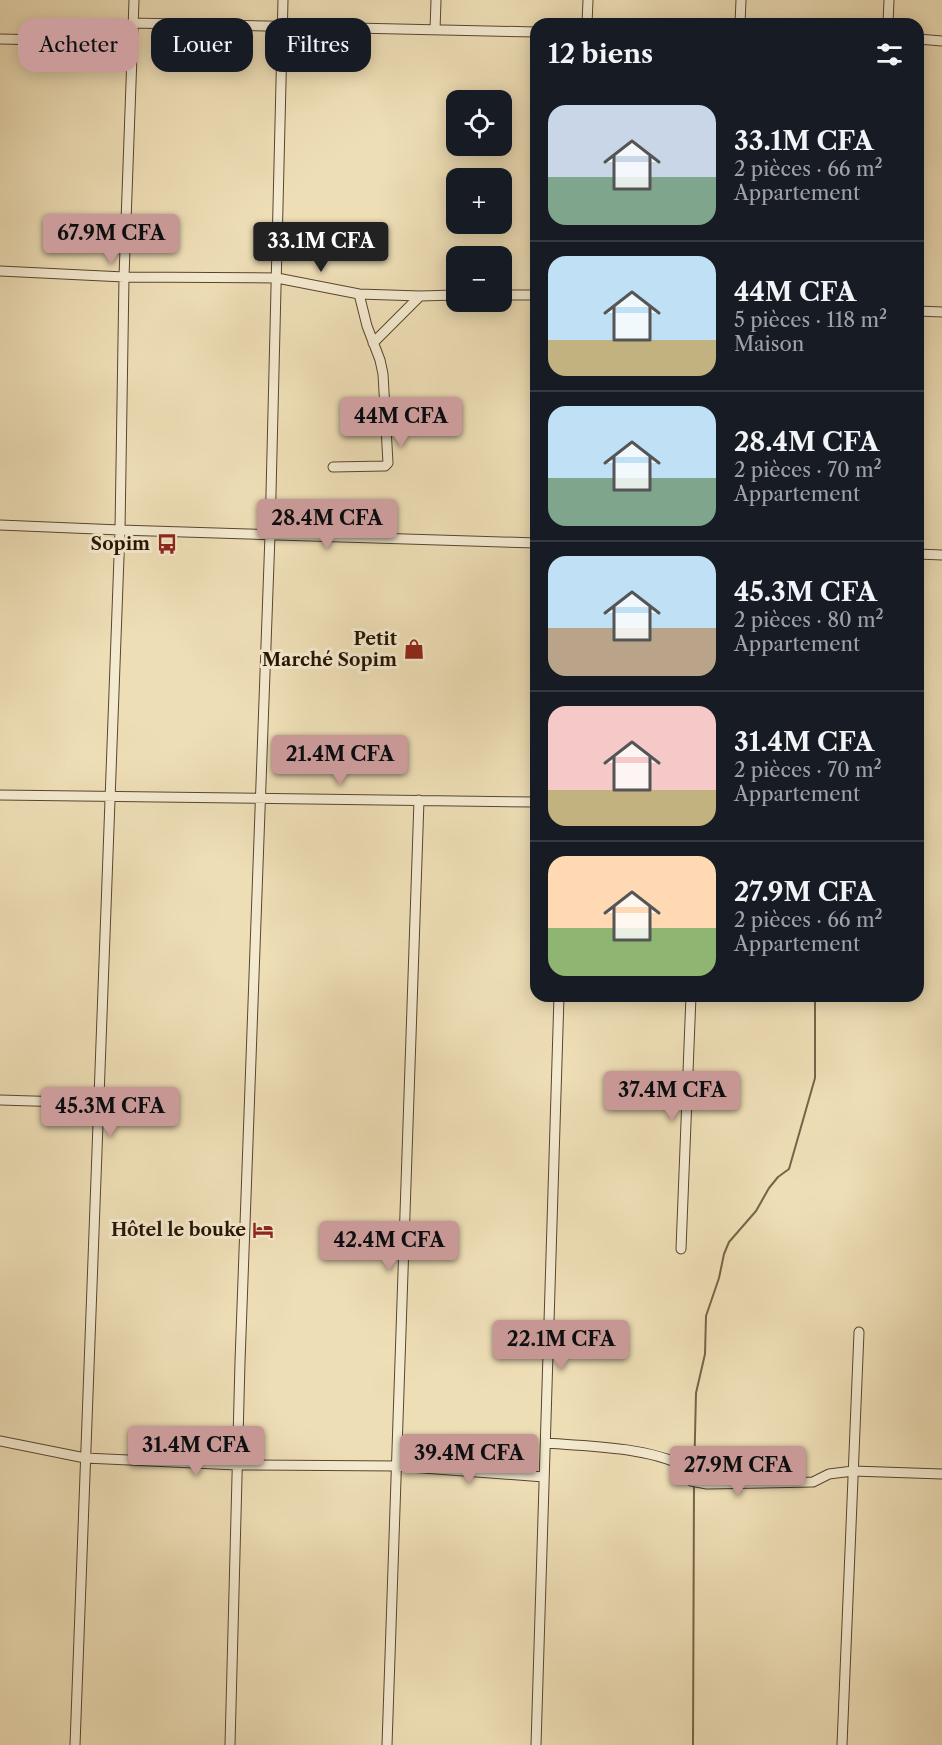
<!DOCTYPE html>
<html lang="fr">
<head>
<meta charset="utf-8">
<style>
  :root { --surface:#171b24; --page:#20242c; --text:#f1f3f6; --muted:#9ea1a6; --line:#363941; --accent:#c59692 }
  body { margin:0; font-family:"Libre Caslon Text",serif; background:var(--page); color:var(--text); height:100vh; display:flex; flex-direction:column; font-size:22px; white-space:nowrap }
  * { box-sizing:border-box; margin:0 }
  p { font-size:20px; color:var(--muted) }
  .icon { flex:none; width:33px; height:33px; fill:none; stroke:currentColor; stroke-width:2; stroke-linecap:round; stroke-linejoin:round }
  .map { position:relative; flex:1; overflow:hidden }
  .sheet { position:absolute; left:530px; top:18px; width:394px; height:984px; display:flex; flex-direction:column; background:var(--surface); border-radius:18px; box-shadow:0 3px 15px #0003 }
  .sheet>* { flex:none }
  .top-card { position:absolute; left:18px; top:18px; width:422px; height:54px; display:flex; gap:12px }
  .buttons { position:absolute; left:446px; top:90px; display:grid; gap:12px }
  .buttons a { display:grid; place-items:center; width:66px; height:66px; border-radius:12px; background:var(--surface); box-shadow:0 3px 15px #0003; font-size:30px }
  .price { position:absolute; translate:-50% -51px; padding:0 14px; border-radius:6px; background:var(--accent); color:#111; font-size:20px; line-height:39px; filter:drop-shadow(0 2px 3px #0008) }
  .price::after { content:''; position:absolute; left:50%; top:36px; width:18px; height:14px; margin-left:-9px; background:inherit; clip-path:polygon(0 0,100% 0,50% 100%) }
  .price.current { background:#222; color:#fff }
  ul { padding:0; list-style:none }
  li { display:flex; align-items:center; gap:18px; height:150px; padding:0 18px }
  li+li { border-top:2px solid var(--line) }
  li span { display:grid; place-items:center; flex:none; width:168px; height:120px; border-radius:18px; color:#555 }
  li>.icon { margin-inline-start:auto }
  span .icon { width:72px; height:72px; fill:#fffc; stroke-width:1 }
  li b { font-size:26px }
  h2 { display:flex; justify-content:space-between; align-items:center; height:72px; padding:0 18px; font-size:26px }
  .chip { padding:0 21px; border-radius:18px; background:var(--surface); box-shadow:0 3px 15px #0003; font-size:21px; line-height:54px }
  .chip.current { background:var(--accent); color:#111 }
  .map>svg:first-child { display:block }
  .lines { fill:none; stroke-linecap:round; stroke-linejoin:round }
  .stream { stroke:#766448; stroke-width:2 }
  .minor-casing { stroke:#59462e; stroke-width:11 }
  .minor { stroke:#f4ead0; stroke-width:9 }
  .labels { text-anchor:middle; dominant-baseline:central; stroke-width:6; stroke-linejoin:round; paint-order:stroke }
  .poi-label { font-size:18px; font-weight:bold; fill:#271400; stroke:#f4ead0; text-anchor:end }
</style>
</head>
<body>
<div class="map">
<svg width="942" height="1745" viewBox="0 0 942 1745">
  <rect width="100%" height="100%" fill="#eedeb6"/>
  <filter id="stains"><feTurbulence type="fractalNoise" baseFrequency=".00333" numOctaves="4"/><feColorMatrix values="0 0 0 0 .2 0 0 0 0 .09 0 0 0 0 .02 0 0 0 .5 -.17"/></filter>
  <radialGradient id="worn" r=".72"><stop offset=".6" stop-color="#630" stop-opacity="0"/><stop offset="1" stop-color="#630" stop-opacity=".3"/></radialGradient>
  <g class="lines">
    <path class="stream" d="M694,1478L696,1393L705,1354L706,1316L719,1278L724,1254L729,1242L756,1211L769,1188L778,1177L789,1169L815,1078V996
      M693,1745L694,1484"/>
    <g class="minor-casing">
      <path id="minor" d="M133,23L536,32
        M587,24L588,0
        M740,24L741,0
        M888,24L889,0
        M435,30L436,0
        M0,39L132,42
        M918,39L942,41
        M0,271L124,277L277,278L359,294L420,296L456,295
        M501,295H536
        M918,311L942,312
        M373,343L420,296
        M333,467L385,466L388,463L383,374L380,360L367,326L359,294
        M0,525L120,530L536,543
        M918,554L942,555
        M0,795L536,802
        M0,1100L98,1103
        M681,1249L691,996
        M0,1441L85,1458L237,1465L396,1466L544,1477
        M546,1443C588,1446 646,1447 684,1466L691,1481L707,1484L813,1482L829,1474L853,1471L942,1474
        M75,1745L120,530L124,277L134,0
        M230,1745L240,1362L270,535L283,0
        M387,1745L419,800
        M536,1745L559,996
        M842,1745L859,1332"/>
    </g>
    <use href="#minor" class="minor"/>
  </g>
  <defs>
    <g id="bus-bare" transform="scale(1.62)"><path d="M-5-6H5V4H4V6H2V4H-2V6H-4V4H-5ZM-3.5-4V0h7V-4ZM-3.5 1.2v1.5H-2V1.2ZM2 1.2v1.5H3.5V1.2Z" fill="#8f2418" stroke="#f4ead0" stroke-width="2.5" paint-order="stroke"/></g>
    <g id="shop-bare" transform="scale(1.62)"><path d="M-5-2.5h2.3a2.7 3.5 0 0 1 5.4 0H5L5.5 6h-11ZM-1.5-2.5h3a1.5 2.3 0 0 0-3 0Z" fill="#8f2418" stroke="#f4ead0" stroke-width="2.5" paint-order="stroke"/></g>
    <g id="hotel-bare" transform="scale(1.62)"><path d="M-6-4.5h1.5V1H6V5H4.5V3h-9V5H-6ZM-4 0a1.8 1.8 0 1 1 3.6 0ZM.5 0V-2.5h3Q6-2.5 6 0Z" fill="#8f2418" stroke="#f4ead0" stroke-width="2.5" paint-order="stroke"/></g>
  </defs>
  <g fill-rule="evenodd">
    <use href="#bus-bare" x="167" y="544"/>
    <use href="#shop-bare" x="414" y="649"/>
    <use href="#hotel-bare" x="263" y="1230"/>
  </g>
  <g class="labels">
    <g class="poi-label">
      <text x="150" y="544">Sopim</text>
      <text x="397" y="639">Petit<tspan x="397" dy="21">Marché Sopim</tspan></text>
      <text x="246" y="1230">Hôtel le bouke</text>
    </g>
  </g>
  <rect width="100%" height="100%" filter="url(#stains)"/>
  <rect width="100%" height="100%" fill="url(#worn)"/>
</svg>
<div class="buttons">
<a><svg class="icon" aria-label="locate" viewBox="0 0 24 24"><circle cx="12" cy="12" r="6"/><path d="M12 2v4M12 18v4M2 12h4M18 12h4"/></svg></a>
<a>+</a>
<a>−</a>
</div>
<b class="price" style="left:111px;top:265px">67.9M CFA</b>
<b class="price current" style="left:321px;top:273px">33.1M CFA</b>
<b class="price" style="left:401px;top:448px">44M CFA</b>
<b class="price" style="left:327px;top:550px">28.4M CFA</b>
<b class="price" style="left:340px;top:786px">21.4M CFA</b>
<b class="price" style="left:672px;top:1122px">37.4M CFA</b>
<b class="price" style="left:110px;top:1138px">45.3M CFA</b>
<b class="price" style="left:389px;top:1272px">42.4M CFA</b>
<b class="price" style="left:561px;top:1371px">22.1M CFA</b>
<b class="price" style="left:196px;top:1477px">31.4M CFA</b>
<b class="price" style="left:469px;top:1485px">39.4M CFA</b>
<b class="price" style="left:738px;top:1497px">27.9M CFA</b>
<div class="top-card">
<a class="chip current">Acheter</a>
<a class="chip">Louer</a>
<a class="chip">Filtres</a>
</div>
<section class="sheet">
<h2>12 biens<svg class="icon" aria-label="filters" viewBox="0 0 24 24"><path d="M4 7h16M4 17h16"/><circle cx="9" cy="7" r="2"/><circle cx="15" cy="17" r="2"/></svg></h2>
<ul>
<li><span style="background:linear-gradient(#c9d6e8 60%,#7fa58c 0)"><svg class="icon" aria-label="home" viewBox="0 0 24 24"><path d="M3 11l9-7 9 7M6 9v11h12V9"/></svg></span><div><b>33.1M CFA</b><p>2 pièces · 66 m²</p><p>Appartement</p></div></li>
<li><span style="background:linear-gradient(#bfe0f5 70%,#c2b280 0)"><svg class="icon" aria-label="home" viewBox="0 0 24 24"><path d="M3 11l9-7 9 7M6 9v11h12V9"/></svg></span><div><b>44M CFA</b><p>5 pièces · 118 m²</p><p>Maison</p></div></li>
<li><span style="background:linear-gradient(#bfe0f5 60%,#7fa58c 0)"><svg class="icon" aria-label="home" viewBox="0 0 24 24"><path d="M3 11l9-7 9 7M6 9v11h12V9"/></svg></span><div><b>28.4M CFA</b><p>2 pièces · 70 m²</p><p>Appartement</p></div></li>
<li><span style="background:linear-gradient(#bfe0f5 60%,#b9a48a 0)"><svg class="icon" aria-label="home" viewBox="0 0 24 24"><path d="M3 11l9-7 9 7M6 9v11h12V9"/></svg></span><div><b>45.3M CFA</b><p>2 pièces · 80 m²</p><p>Appartement</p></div></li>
<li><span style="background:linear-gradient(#f6c9c9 70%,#c2b280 0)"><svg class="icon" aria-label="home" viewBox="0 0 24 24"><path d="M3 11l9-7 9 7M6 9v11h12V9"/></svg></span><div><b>31.4M CFA</b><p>2 pièces · 70 m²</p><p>Appartement</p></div></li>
<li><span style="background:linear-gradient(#ffd9b3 60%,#8fb573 0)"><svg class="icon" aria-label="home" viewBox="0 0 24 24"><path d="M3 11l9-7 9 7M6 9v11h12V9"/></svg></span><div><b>27.9M CFA</b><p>2 pièces · 66 m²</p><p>Appartement</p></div></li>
</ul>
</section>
</div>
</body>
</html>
